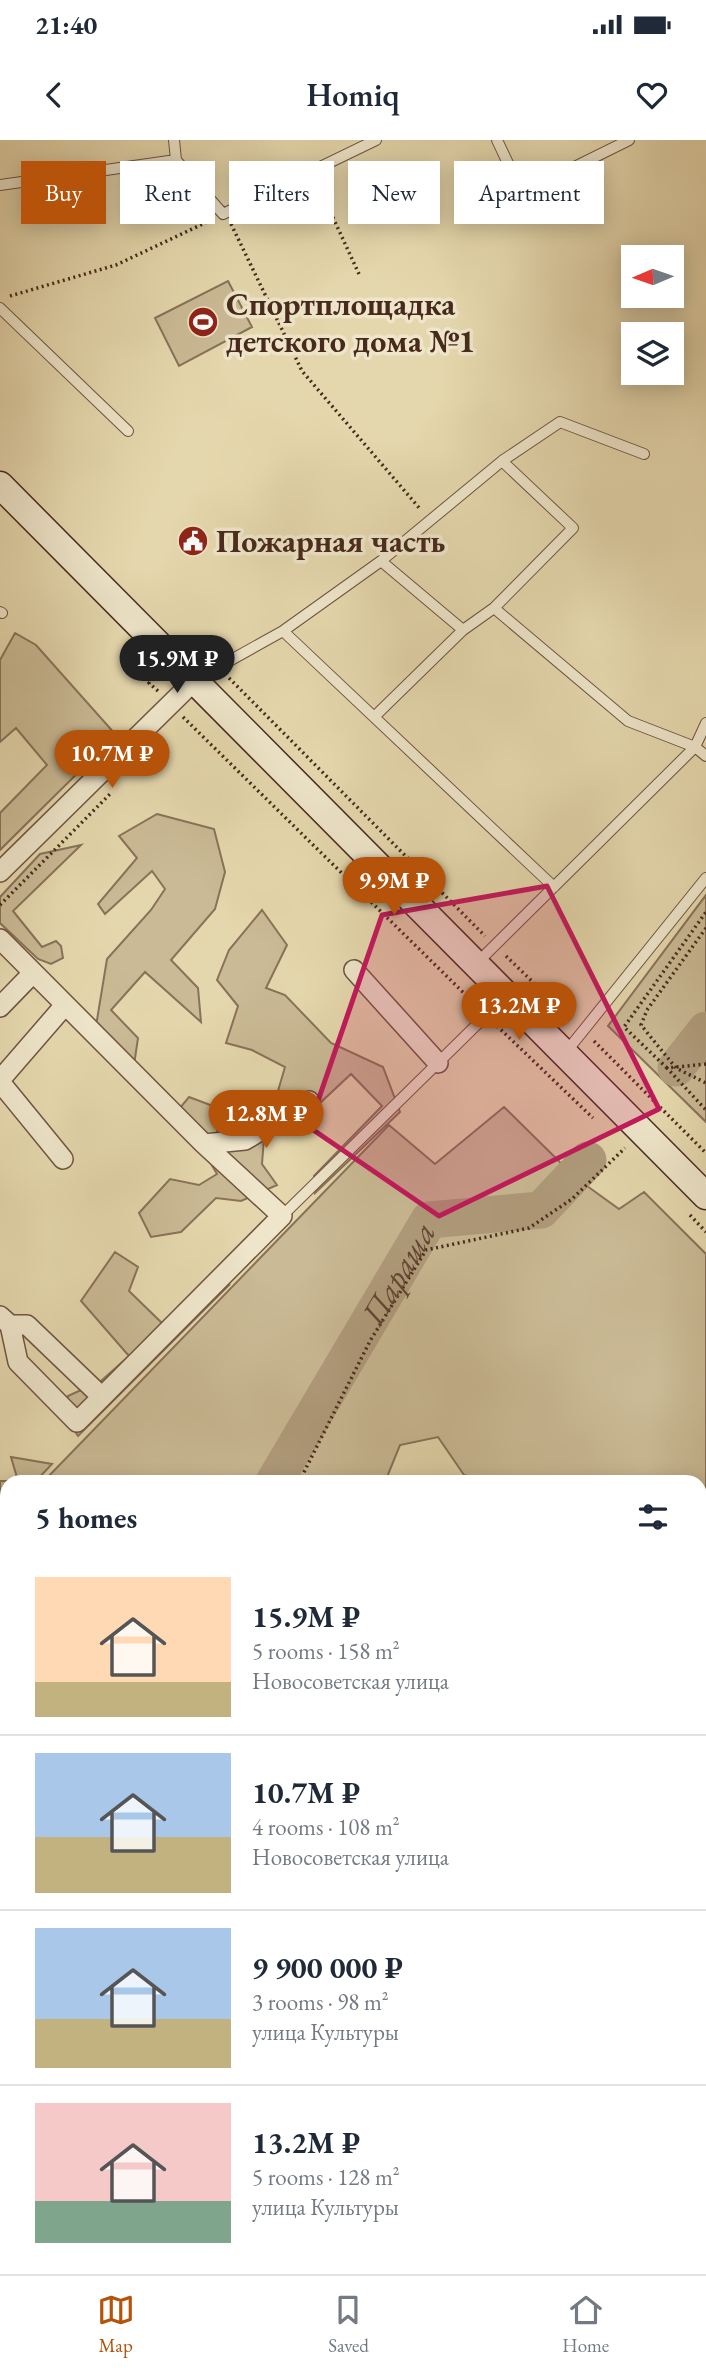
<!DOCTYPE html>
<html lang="en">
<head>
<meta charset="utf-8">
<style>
  :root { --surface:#fff; --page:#f6f6f7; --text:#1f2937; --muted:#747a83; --line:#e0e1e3; --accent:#b45309 }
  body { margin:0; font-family:"EB Garamond",serif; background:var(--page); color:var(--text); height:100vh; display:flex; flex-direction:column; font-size:26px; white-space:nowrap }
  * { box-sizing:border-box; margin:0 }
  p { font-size:23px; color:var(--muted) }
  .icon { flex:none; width:38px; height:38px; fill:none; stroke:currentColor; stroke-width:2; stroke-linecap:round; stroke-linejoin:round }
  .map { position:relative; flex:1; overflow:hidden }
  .sheet { position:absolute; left:0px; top:1335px; width:707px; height:800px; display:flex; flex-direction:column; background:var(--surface); border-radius:21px 21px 0 0; box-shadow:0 4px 18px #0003 }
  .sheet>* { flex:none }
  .guide { position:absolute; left:21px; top:21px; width:665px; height:63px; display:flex; gap:14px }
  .needle { width:46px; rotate:268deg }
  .fabs { position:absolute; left:621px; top:105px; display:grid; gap:14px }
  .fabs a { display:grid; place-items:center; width:63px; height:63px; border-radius:0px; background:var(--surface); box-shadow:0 4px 18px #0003; font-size:35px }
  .price { position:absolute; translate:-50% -60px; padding:0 16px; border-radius:24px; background:var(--accent); color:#fff; font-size:23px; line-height:46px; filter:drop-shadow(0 2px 4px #0008) }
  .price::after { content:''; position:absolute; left:50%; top:42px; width:21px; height:16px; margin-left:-10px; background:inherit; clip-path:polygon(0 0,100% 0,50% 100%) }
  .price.current { background:#222; color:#fff }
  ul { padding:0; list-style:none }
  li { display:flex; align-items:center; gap:21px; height:175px; padding:0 35px }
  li+li { border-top:2px solid var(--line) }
  li span { display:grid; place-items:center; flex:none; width:196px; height:140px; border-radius:0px; color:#555 }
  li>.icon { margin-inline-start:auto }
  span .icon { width:84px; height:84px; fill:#fffc; stroke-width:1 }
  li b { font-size:30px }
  h2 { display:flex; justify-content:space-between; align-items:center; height:84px; padding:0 35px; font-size:30px }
  .pill { padding:0 24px; border-radius:0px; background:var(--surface); box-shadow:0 4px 18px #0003; font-size:24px; line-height:63px }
  .pill.current { background:var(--accent); color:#fff }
  .status { display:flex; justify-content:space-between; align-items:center; height:49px; padding:0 35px; background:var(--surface); direction:ltr }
  .status svg { height:19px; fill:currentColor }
  header { display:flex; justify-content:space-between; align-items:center; height:91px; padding:0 35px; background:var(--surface); font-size:32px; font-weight:600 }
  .menu { display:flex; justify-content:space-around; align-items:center; height:98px; border-top:2px solid var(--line); background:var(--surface); font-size:19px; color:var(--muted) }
  .menu a { display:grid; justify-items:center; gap:4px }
  .menu .current { color:var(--accent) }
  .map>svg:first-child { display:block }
  .green { fill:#caba95; stroke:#897259; stroke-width:2 }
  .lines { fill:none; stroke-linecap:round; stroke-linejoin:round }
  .river { stroke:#b09c7c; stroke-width:37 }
  .lane-casing { stroke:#6f5541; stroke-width:12 }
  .street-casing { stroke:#6f5541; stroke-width:22 }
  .secondary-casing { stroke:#482a1d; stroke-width:29 }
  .path { stroke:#482a1d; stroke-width:3.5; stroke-dasharray:2 3.5; stroke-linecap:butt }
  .lane { stroke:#eee5ca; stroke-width:10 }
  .street { stroke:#eee5ca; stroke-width:19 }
  .secondary { stroke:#eee5ca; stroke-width:26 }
  .tram { stroke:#482a1d; stroke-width:2 }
  .marked { fill:#c2185b; fill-opacity:0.2; stroke:#c2185b; stroke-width:5; stroke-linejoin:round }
  .labels { text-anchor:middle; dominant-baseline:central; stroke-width:7; stroke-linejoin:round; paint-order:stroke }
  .poi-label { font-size:32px; font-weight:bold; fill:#482a1d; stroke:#eee5ca; text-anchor:start }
  .water-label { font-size:33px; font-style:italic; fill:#624635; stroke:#eee5ca }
</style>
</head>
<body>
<div class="status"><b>21:40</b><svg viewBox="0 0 49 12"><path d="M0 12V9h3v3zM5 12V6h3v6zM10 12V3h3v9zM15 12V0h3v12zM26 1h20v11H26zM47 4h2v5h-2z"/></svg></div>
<header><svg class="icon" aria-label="back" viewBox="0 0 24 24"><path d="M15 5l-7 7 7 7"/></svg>Homiq<svg class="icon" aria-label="heart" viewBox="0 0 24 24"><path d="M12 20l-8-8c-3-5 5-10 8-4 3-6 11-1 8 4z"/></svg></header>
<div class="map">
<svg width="706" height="2134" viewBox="0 0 706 2134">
  <rect width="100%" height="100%" fill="#e5d7ad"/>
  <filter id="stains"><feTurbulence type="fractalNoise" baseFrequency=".00286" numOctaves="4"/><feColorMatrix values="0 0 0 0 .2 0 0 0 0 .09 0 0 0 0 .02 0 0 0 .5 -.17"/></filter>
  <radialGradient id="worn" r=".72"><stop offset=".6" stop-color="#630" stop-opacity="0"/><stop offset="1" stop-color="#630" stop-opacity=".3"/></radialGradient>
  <path class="green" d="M228,141L252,187L179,226L155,178Z
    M15,493L36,505L116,595L0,710V673L47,625L16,588L0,602V520Z
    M157,674L214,689L225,732L215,769L171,820L198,848L201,882L145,832L111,870L138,898L134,925L96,886L107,819L151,770L165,749L152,731L105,774L98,764L137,718L119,696Z
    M81,705L13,771L42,807L56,801L61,806L63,818L51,824L38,819L0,783V757L40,714Z
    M706,755V982L608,886Z
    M262,770L287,805L266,848L285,855L331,903L383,927L400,972L315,1053L314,1036L382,966L351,934L304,978L278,951L285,927L252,910L226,903L238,866L217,840L229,810Z
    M189,957L213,966L218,995L264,998L262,1024L277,1045L241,1061L216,1058L181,1092L151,1097L139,1073L170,1039L199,1045L217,1034L179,969Z
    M504,967L571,1033L539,1067L427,1078L273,1342H43L389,985L435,1024Z
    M576,1038L619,1069L644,1052L706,1114V1359L700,1362V1342H488L464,1335L438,1297L400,1305L385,1342H280L431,1082L541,1072Z
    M115,1112L138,1127L129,1151L165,1186L212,1141L229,1145L78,1296L67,1279L68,1256L101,1241L129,1216L81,1161Z
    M11,1317L52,1324L35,1342H7V1373L0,1381V1341H18Z
    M7,1380V1473L0,1465V1387Z
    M0,1546L7,1559V1840L0,1850Z
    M0,2032L7,2033V2071L0,2082Z"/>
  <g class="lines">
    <g class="river">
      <path d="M676,928L706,890"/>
      <path id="s1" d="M274,1342L429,1080L541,1070L588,1020"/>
      <path d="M0,1804L7,1793"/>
      <path d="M0,2053H7"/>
    </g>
    <g class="lane-casing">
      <path id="lane" d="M174,0L176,20L223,74L376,0
        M497,0L522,53L629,0
        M0,45L176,20
        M0,168L128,291
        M381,421L463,490L494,468L573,388L502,321
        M494,468L628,581L695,607L706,616
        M0,472L2,473
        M283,491L554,747
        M195,540L283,491L381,421L502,321L560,282L644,314
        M374,577L463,490
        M476,824L695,607L706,583
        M566,912L706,738
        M282,1076L505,857
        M700,1658L706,1655
        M0,2022L7,2023
        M700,2103H706"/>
    </g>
    <g class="street-casing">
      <path id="street" d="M0,732L195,540
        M0,799L204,1004L282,1076L102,1257L27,1185H10L0,1176
        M354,830L438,923
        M0,867L33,833
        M0,940L65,865
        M0,942L63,1019
        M204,1004L245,1000L309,961
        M10,1185L18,1222L77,1282L102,1257"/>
    </g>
    <g class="secondary-casing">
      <path id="secondary" d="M0,345L706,1056
        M700,1832L706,1829
        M700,1866L706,1863
        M700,1913L706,1910
        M700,1944L706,1941
        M192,2134L203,2128
        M279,2134L291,2128"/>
    </g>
    <path class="path" d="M310,47L318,61L324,58L359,134
      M231,84L302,231L421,370
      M10,156L116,125L209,81
      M188,505L194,500L210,517
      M158,535L149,543L158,551
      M229,538L485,796
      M183,577L477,866
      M0,765L112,652
      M706,788L647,870L641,885L676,928L706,943
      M506,816L573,881
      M497,886L593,978
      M594,901L706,1013
      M706,924L667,928L706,970
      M667,928L624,887L706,772
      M690,1075L706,1092
      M299,1342L370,1201L426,1110L529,1088L572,1059L625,1008
      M700,1437L706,1433
      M312,2132L330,2128"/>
    <use href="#lane" class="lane"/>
    <use href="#street" class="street"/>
    <use href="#secondary" class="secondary"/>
    <path class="tram" d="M0,1482L7,1490
      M0,1526L7,1540
      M456,2128L471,2134
      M484,2128L499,2134"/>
  </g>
  <path class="marked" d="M547,746L659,969L439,1076L309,987L382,775Z"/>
  <defs>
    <g id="stadium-disc" transform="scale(1.575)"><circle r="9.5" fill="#8f2418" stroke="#eee5ca"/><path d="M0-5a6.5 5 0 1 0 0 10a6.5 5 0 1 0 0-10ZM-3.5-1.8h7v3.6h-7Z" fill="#fff"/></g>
    <g id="civic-disc" transform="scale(1.575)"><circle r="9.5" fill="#8f2418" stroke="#eee5ca"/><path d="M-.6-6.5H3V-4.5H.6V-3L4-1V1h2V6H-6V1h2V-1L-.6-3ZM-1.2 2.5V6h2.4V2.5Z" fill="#fff"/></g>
  </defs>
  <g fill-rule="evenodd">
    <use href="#stadium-disc" x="203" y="182"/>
    <use href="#civic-disc" x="193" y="401"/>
  </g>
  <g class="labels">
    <g class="poi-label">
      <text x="226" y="164">Спортплощадка<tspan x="226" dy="37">детского дома №1</tspan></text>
      <text x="216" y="401">Пожарная часть</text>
    </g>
    <g class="water-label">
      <text stroke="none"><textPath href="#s1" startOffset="243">Параша</textPath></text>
    </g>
  </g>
  <rect width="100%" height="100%" filter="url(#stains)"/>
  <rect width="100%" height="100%" fill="url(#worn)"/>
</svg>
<div class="fabs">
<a><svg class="needle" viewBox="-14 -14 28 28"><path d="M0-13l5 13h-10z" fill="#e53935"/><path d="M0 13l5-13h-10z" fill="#747a83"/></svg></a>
<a><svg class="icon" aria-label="layers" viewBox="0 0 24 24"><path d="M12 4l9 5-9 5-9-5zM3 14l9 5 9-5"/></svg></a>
</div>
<b class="price current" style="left:177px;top:555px">15.9M ₽</b>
<b class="price" style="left:112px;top:650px">10.7M ₽</b>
<b class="price" style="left:394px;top:777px">9.9M ₽</b>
<b class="price" style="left:519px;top:902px">13.2M ₽</b>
<b class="price" style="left:266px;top:1010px">12.8M ₽</b>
<div class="guide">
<a class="pill current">Buy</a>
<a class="pill">Rent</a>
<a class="pill">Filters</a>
<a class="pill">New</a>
<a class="pill">Apartment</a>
</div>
<section class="sheet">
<h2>5 homes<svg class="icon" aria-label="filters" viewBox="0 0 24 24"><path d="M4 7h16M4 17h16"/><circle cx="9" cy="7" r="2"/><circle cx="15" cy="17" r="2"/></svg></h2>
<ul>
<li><span style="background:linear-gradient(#ffd9b3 75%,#c2b280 0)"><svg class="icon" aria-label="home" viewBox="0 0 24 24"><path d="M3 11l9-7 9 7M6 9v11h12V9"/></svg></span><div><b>15.9M ₽</b><p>5 rooms · 158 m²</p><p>Новосоветская улица</p></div></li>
<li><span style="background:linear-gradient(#a9c7e8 60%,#c2b280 0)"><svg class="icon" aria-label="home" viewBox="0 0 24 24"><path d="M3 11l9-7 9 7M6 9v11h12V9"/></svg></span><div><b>10.7M ₽</b><p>4 rooms · 108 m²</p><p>Новосоветская улица</p></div></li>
<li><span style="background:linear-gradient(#a9c7e8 65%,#c2b280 0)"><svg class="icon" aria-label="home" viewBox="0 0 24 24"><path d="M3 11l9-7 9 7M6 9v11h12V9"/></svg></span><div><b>9 900 000 ₽</b><p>3 rooms · 98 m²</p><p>улица Культуры</p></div></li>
<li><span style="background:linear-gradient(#f6c9c9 70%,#7fa58c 0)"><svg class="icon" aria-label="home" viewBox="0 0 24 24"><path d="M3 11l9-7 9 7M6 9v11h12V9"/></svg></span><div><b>13.2M ₽</b><p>5 rooms · 128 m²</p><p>улица Культуры</p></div></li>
</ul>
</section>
</div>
<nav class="menu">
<a class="current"><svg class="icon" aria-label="map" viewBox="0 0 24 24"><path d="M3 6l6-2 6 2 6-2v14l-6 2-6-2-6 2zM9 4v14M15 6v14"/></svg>Map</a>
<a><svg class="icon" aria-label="saved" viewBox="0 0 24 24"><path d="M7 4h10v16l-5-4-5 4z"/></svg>Saved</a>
<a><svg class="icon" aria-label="home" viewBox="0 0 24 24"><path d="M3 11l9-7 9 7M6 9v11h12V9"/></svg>Home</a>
</nav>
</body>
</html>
